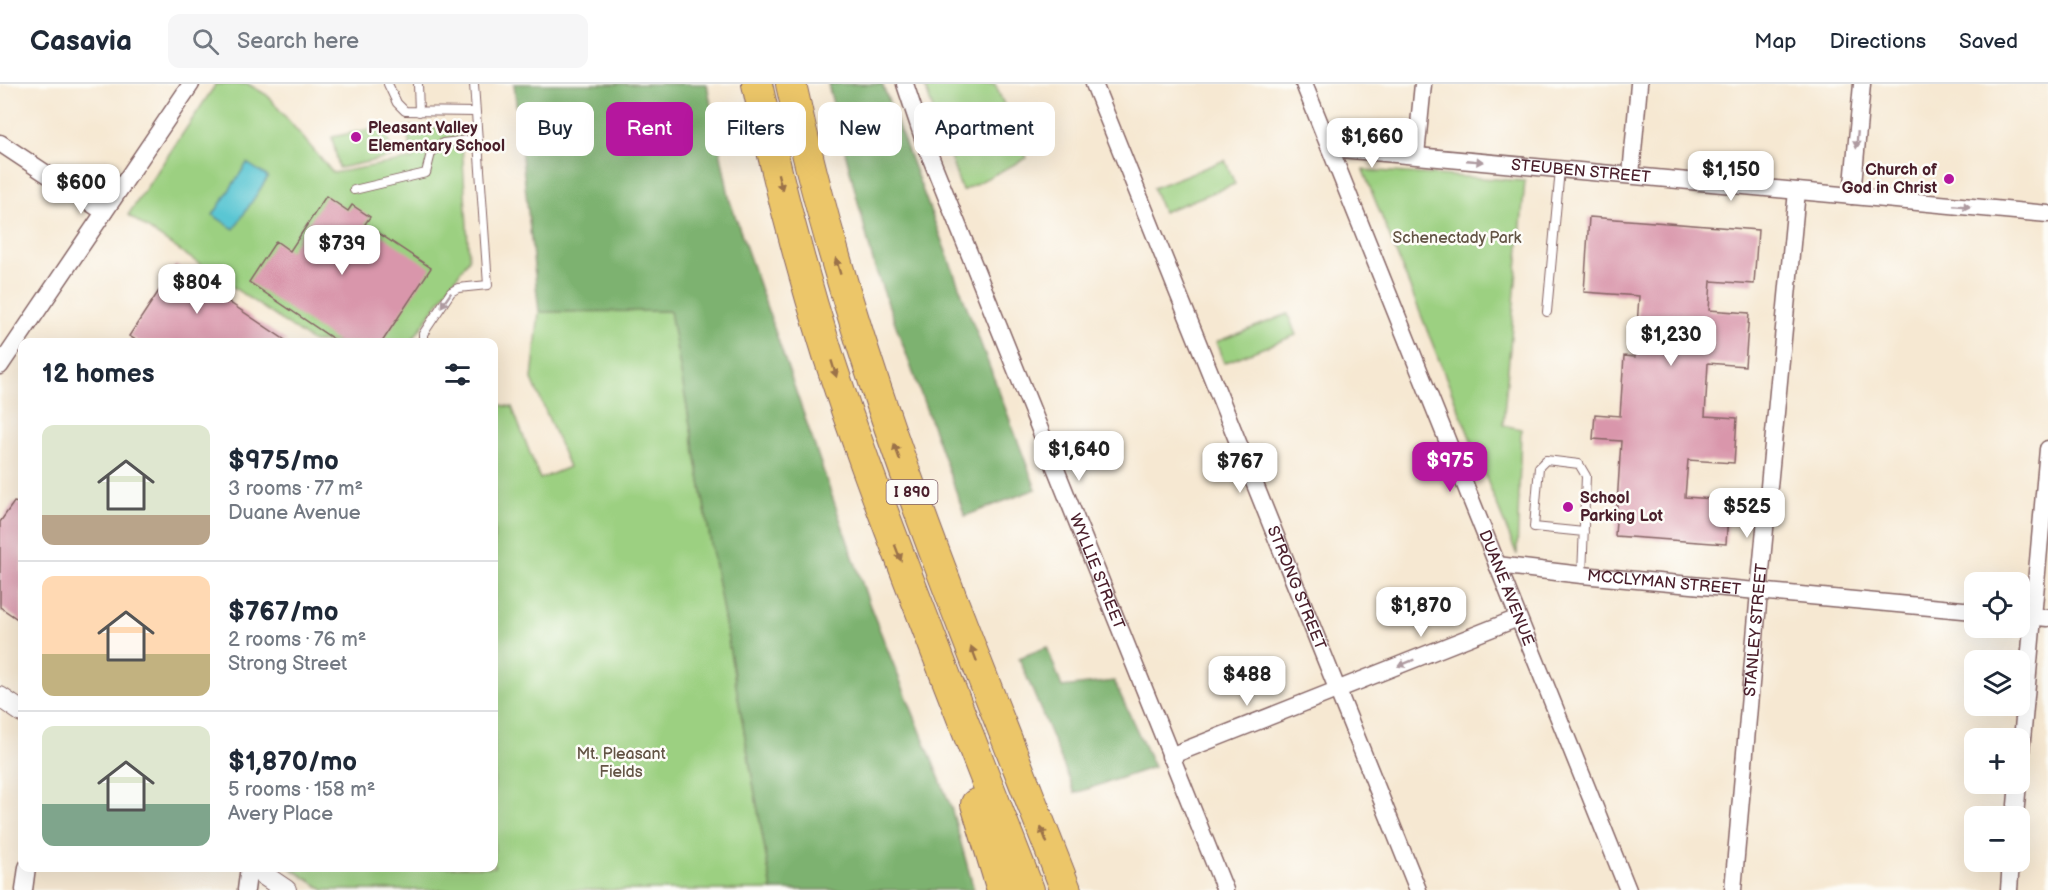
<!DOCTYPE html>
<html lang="en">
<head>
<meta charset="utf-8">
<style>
  :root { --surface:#fff; --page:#f6f6f7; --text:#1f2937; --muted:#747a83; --line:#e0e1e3; --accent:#b5179e }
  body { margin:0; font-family:"Balsamiq Sans",sans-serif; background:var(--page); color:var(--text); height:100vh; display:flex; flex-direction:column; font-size:22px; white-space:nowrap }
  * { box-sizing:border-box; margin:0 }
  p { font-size:20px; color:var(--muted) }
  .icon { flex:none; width:33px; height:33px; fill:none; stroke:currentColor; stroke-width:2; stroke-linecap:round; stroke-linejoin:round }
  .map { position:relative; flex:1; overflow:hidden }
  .details { position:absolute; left:18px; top:254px; width:480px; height:534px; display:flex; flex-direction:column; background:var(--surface); border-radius:12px; box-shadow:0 6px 24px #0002 }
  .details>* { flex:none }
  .hud { position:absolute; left:516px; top:18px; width:570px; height:54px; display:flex; gap:12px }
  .buttons { position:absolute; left:1964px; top:488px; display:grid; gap:12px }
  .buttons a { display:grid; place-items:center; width:66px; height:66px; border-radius:12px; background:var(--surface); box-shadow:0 6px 24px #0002; font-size:30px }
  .price { position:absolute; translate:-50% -51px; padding:0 14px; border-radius:12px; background:#fff; color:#222; font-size:20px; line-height:39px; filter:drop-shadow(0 2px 3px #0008) }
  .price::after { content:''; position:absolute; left:50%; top:36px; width:18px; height:14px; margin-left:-9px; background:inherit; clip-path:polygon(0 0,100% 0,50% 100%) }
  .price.selected { background:var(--accent); color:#fff }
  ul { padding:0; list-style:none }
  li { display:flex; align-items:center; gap:18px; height:150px; padding:0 24px }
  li+li { border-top:2px solid var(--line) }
  li span { display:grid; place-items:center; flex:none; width:168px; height:120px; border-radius:12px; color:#555 }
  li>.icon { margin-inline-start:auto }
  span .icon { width:72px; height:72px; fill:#fffc; stroke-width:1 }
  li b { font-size:26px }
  h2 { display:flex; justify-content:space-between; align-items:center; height:72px; padding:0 24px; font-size:26px }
  .pill { padding:0 21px; border-radius:12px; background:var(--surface); box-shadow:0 6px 24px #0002; font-size:21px; line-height:54px }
  .pill.selected { background:var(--accent); color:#fff }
  header { display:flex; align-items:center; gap:36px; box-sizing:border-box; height:84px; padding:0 30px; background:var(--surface); border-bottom:2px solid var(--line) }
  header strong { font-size:28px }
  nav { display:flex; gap:33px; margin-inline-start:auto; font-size:21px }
  .search { width:420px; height:54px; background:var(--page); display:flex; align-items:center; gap:15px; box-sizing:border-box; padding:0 21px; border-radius:12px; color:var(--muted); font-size:22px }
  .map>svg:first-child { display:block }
  .green { fill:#9cd081; stroke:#737856; stroke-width:1.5 }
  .forest { fill:#7db26f; stroke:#64684d; stroke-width:1.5 }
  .water { fill:#5ac6d3; stroke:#52727f; stroke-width:1.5 }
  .building { fill:#d996ab }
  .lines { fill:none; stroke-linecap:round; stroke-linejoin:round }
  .service-casing { stroke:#866565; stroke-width:10 }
  .minor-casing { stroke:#866565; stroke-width:19 }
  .tertiary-casing { stroke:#866565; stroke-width:22 }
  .motorway-casing { stroke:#866565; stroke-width:32 }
  .service { stroke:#fff; stroke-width:8 }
  .minor { stroke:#fff; stroke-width:16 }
  .tertiary { stroke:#fff; stroke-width:20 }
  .motorway { stroke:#ecc669; stroke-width:30 }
  .oneway { fill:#ae9aa0 }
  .oneway2 { fill:#9b724a }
  .poi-dot { fill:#b5179e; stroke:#fdfcf7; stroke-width:2 }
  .labels { text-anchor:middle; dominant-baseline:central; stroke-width:5; stroke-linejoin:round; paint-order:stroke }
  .shield { fill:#fdfcf7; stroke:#806168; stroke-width:1.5 }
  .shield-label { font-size:15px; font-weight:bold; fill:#4a1f2b }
  .poi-label { font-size:16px; font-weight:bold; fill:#4a1f2b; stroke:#fdfcf7; text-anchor:start }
  .street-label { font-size:16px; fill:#4a1f2b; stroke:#fdfcf7 }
  .park-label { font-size:16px; fill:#635445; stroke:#fdfcf7 }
</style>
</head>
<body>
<header>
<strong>Casavia</strong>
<div class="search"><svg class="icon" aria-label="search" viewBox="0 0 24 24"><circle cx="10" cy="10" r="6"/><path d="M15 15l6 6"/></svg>Search here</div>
<nav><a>Map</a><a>Directions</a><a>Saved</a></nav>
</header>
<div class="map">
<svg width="2048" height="806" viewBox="0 0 2048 806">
  <rect width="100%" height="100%" fill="#fdfcf7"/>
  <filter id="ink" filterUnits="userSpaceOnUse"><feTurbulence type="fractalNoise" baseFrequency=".0167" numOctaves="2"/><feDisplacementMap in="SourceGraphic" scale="12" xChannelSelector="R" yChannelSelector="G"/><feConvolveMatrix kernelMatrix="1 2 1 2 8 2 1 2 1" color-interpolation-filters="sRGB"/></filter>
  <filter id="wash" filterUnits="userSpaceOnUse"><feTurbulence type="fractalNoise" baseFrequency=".008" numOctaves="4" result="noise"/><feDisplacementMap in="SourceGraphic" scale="24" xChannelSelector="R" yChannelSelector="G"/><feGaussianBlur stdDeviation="1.35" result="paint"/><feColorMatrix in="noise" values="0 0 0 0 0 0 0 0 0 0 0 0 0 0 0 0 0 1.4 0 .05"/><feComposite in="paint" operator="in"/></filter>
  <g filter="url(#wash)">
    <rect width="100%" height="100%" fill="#f6e8d2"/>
    <path class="green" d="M216,0H248L267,11L333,89L413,75L406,43L461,44L469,175L411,258H313L128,131Z
      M924,0H995L1027,74L962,107Z
      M385,42L392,73L339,84L332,53Z
      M1225,76L1235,100L1163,128L1153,104Z
      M1363,86L1525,97L1503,341L1521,345L1517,471Z
      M670,226L772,806H324L289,783H494V320L512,323L540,395L569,383L532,295L539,228Z
      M1288,230L1296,251L1224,279L1216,258Z"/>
    <path class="forest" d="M514,0H707L730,117L870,522L951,723L974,806H772L670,227L539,228Z
      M828,0H881L883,2L1036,405L965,432L874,181Z
      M1047,563L1062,603L1114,597L1154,683L1075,709L1019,574Z"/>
    <path class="water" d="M247,79L268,93L234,145L213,131Z"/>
    <g id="blocks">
      <path class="building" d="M326,112L348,127L352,121L370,133L365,140L431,184L382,258H338L249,198L276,157L290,167Z
        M1589,133L1758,146L1754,200L1711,197L1709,226L1749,229L1745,282L1708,279L1705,332L1737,334L1734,379L1688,376L1685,413L1729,416L1726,460L1615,452L1621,357L1593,355L1595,330L1620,332L1624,272L1635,273L1639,212L1584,208Z
        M176,181L188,189L190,186L214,201L211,206L288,258H139L129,252Z
        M14,418L22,420V538L0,523V438Z"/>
    </g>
  </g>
  <g filter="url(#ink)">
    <use href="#blocks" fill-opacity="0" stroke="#866565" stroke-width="1.5"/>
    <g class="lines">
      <g class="service-casing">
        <path id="service" d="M388,0L397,19L405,27L475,28
          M418,0L419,28
          M354,106L426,89L431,69L443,59L477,55
          M1547,228L1560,85
          M423,258V250L451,208L458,204L488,201L474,0
          M1582,491L1586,392L1579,380L1546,376L1539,383L1534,443L1584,448"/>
      </g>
      <g class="minor-casing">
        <g id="minor">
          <path id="s1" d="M905,0L924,57L1225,806"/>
          <path id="s2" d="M1094,0L1418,806"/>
          <path id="s3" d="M1304,0L1628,806"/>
          <path d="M0,59L104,128"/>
          <path id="s4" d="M1330,64L2048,130"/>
          <path d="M1416,71L1423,0"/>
          <path d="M1631,91L1639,0"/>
          <path d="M1852,112L1862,0"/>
          <path d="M0,282L191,0"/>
          <path id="s5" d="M1497,481L1582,491L1974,527"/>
          <path d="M2019,531L2048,534"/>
          <path d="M1170,672L1518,534"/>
          <path d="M2019,690L2048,365"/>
          <path d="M2015,732L2018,699"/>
          <path d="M24,806L27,783"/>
          <path d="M246,806L249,783"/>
          <path id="s6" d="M1733,806L1759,508L1797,107"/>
          <path d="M2009,806L2011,777"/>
        </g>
      </g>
      <g class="tertiary-casing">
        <path id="tertiary" d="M0,613L22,628
          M252,783L286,806"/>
      </g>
      <g class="motorway-casing">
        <path id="motorway" d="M757,0C784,127 820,257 865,379C917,522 974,664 1029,806
          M791,0C851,279 963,541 1066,806
          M976,720L1002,806"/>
      </g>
      <use href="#service" class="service"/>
      <use href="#minor" class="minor"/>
      <use href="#tertiary" class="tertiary"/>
      <use href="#motorway" class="motorway"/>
    </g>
    <defs><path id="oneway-solid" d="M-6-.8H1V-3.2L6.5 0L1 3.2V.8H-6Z" transform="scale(1.5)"/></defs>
    <g class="oneway">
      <use href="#oneway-solid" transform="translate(1857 56) rotate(95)"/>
      <use href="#oneway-solid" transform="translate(1475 77) rotate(5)"/>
      <use href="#oneway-solid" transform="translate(1962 122) rotate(5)"/>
      <use href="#oneway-solid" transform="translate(446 216) rotate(125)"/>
      <use href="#oneway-solid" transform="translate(1406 579) rotate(158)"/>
    </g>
    <g class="oneway2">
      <use href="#oneway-solid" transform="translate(780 98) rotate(76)"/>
      <use href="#oneway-solid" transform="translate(838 182) rotate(-106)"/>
      <use href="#oneway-solid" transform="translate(834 285) rotate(73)"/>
      <use href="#oneway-solid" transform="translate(897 368) rotate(-110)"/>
      <use href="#oneway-solid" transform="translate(898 469) rotate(69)"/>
      <use href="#oneway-solid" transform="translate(974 570) rotate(-111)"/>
      <use href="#oneway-solid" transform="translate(1044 751) rotate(-111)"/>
    </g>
  </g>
  <g class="poi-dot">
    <circle cx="356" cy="53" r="6"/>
    <circle cx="1949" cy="95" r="6"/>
    <circle cx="1568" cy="423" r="6"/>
  </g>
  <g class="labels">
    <rect class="shield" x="886.5" y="396" width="51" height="24" rx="4.5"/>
    <g class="shield-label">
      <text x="912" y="408">I 890</text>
    </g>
    <g class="poi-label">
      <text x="368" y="44">Pleasant Valley<tspan x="368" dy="18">Elementary School</tspan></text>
      <text x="1937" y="86" text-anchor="end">Church of<tspan x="1937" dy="18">God in Christ</tspan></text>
      <text x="1580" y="414">School<tspan x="1580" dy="18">Parking Lot</tspan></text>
    </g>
    <g class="street-label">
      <text stroke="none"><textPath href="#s4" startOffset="252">STEUBEN STREET</textPath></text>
      <text stroke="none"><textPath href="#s1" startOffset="524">WYLLIE STREET</textPath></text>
      <text stroke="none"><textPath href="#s5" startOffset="168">MCCLYMAN STREET</textPath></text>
      <text stroke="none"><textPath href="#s2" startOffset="543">STRONG STREET</textPath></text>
      <text stroke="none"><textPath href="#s3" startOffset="543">DUANE AVENUE</textPath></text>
      <text stroke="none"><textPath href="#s6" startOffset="261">STANLEY STREET</textPath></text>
    </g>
    <g class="park-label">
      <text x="1457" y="154">Schenectady Park</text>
      <text x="621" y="670">Mt. Pleasant<tspan x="621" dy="18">Fields</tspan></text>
    </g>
  </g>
</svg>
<div class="buttons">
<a><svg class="icon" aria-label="locate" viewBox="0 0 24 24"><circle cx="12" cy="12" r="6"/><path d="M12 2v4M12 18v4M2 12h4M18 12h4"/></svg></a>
<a><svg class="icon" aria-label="layers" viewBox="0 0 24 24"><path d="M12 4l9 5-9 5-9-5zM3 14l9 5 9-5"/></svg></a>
<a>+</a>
<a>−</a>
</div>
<b class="price" style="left:1372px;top:85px">$1,660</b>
<b class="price" style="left:1731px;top:118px">$1,150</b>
<b class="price" style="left:81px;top:131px">$600</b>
<b class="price" style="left:342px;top:192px">$739</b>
<b class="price" style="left:197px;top:231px">$804</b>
<b class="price" style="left:1671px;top:283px">$1,230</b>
<b class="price" style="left:1079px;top:398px">$1,640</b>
<b class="price selected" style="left:1450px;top:409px">$975</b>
<b class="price" style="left:1240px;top:410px">$767</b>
<b class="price" style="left:1747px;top:455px">$525</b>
<b class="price" style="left:1421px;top:554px">$1,870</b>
<b class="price" style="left:1247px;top:623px">$488</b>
<div class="hud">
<a class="pill">Buy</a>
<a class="pill selected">Rent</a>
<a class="pill">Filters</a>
<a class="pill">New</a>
<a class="pill">Apartment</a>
</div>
<section class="details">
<h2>12 homes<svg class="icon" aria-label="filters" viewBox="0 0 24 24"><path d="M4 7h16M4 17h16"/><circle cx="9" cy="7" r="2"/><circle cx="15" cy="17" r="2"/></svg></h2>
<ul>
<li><span style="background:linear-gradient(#dfe7d0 75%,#b9a48a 0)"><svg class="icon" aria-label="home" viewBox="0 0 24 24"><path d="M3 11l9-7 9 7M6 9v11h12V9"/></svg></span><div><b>$975/mo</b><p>3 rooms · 77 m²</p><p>Duane Avenue</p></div></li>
<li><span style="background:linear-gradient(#ffd9b3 65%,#c2b280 0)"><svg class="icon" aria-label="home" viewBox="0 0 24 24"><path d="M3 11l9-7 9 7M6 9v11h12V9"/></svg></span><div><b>$767/mo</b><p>2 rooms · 76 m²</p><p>Strong Street</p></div></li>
<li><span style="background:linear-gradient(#dfe7d0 65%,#7fa58c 0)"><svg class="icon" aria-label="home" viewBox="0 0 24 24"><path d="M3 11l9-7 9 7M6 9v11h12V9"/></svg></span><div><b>$1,870/mo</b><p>5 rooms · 158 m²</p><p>Avery Place</p></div></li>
</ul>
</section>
</div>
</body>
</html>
